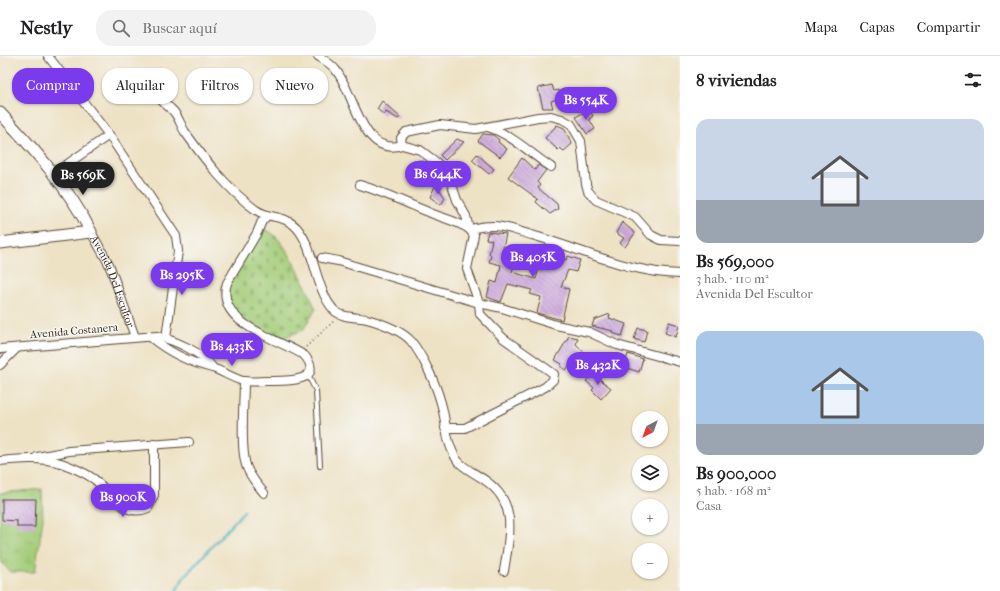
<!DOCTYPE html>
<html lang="es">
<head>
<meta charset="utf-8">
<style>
  :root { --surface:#fff; --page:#f2f2f2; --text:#202124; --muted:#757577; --line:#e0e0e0; --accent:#7c3aed }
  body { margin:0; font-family:"IM FELL French Canon",serif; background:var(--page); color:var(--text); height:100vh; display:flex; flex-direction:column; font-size:15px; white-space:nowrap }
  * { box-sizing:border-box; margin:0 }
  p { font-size:13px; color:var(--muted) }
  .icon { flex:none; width:22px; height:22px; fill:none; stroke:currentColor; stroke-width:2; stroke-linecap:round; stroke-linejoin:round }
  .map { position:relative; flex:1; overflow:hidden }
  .drawer { display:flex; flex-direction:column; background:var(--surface); width:320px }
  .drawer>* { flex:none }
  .top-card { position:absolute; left:12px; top:12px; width:380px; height:36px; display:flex; gap:8px }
  .needle { width:26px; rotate:221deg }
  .tools { position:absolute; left:632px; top:355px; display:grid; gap:8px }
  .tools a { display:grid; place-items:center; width:36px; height:36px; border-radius:50%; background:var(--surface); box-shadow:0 1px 3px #0004; font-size:20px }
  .price { position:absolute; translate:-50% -34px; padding:0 9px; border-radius:14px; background:var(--accent); color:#fff; font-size:13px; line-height:26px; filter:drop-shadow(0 1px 2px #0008) }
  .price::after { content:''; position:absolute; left:50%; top:24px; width:12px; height:9px; margin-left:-6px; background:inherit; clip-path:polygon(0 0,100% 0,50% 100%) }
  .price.current { background:#222; color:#fff }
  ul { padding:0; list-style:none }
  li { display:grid; align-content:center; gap:8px; height:212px; padding:0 16px }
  li span { display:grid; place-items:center; height:124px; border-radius:12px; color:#555 }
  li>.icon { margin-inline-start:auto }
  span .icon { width:72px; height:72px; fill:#fffc; stroke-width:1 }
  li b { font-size:17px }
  h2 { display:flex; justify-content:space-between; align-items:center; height:48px; padding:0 16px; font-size:17px }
  .chip { padding:0 14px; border-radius:16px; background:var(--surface); box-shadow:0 1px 3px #0004; font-size:14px; line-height:36px }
  .chip.current { background:var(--accent); color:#fff }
  header { display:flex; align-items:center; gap:24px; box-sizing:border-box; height:56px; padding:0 20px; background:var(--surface); border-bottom:1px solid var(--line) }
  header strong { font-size:19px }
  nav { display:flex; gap:22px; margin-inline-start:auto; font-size:14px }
  .search { width:280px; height:36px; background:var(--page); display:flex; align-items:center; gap:10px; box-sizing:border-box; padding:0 14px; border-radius:16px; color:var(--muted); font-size:15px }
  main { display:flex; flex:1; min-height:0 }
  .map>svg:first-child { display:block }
  .cemetery { fill:url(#cemetery-stones); stroke:#6f7b4a }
  .park { fill:url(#park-tufts); stroke:#6f7b4a }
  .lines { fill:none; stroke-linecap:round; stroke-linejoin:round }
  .stream { stroke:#43b3bb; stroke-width:2.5 }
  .building { fill:url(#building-back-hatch) }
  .lane-casing { stroke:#564637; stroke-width:6 }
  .street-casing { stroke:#564637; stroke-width:10 }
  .secondary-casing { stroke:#564637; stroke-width:13 }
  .path { stroke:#564637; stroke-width:1.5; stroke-dasharray:1 3; stroke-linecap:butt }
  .lane { stroke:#fff; stroke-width:4 }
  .street { stroke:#fff; stroke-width:8 }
  .secondary { stroke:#fff; stroke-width:11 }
  .labels { text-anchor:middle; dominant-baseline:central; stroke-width:3; stroke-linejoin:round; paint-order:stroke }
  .street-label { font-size:11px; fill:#3b2a1e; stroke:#f6f6f2 }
</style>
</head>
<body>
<header>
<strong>Nestly</strong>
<div class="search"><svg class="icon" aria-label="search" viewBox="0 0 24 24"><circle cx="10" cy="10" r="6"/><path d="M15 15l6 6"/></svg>Buscar aquí</div>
<nav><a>Mapa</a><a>Capas</a><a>Compartir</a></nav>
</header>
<main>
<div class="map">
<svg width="680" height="535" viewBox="0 0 680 535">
  <defs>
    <pattern id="cemetery-stones" width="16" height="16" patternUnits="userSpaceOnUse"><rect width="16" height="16" fill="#a3cc77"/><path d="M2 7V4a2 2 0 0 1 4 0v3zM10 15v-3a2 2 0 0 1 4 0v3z" fill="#8daf66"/></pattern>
    <pattern id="park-tufts" width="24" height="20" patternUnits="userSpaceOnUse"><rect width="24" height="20" fill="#a3cc77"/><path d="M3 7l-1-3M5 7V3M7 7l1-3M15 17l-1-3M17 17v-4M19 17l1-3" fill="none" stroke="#8daf66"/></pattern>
    <pattern id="building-back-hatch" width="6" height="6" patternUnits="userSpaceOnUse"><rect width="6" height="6" fill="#ceabdd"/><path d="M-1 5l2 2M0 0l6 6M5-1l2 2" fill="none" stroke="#a88bb3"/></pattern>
  </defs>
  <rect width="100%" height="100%" fill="#f6f6f2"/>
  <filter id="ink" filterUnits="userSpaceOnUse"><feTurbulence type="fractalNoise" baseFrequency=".025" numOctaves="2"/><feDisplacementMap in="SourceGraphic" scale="8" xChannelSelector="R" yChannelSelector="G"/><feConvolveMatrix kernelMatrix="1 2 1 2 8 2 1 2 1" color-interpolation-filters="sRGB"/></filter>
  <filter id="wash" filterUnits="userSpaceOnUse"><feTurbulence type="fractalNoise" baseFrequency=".012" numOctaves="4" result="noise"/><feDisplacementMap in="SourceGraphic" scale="16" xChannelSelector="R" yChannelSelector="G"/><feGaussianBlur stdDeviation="0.9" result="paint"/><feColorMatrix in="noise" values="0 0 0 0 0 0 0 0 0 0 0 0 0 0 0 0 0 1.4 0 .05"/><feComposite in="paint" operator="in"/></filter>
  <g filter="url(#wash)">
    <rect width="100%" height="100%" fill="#eee2c5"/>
    <path class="cemetery" d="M261,173C284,173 307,235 316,253L303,274L275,285C268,281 259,278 252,274C240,266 221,246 222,231L254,177Z"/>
    <path class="park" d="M42,433L43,463L35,516H10L0,504V437Z"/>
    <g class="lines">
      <path class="stream" d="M176,535L184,521L244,455"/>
    </g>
    <g id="blocks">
      <path class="building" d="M552,29L554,35L559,34L561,42L551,45L553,52H543L538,32Z
        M382,45L400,61L398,63L386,56L384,59L377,53Z
        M589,53L593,60L589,63L595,73L587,78L576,61Z
        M557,69L564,72L572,88L564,95L560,92L558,94L545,82Z
        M483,78L493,79L499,84L498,86L507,93L500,101L478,85Z
        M457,83L464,86L445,104L440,99Z
        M477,98L494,113L489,118L472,104Z
        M522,102L535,114L538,109L546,114L537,126L540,129L538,132L557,148L558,153L550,158L536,146L538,143L508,121Z
        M419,104L429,108L426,118L416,114Z
        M436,128L445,142L441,149L430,141Z
        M622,166L635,177L625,191L620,187L624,182L616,177Z
        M488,176L506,178L502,196L517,200L512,216L536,223L545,190L552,192L550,199L566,204L568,200L580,204L576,216L568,214L561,231L569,233L562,264L537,257L541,241L530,238L532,234L508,228L501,246L487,241L491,225L497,227L501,209L489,206L491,200L489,198L492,184L486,183Z
        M610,258L609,262L626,268L622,280L612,277L613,275L592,270L594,264Z
        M669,266L679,269L676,281L665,277Z
        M638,272L647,274L644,286L634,283Z
        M569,280L578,282L576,288L590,303L586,308L576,300L566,314L560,310L562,308L555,304Z
        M628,298L643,303L639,316L624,311Z
        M593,318L611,332L601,343L592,334L594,332L586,325Z
        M2,443H36L35,471H17V465L2,464Z"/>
    </g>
  </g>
  <g filter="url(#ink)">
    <use href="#blocks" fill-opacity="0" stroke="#564637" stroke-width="1"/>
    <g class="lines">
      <g class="lane-casing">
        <path id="lane" d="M308,319L316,335L320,410"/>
      </g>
      <g class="street-casing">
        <g id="street">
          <path d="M48,0L109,79L176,180L178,195L166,282"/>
          <path d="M318,0C324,4 331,8 335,13C355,36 361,102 402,89"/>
          <path d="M147,24C151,31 155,39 162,45C166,49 171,52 174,56C179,62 181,70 185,76C205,104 228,134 256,154C271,164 284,158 297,172C315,193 315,232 333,253C340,262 357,261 367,263C381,267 401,274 411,285C423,300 436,328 441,347C447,367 445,386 457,404C464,413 477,418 486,425C519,448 509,481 504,515"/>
          <path d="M488,71C512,79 530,97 551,111"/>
          <path d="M53,118L109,79"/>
          <path d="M360,129C383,136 404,146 426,155C441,162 456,164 469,173C476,172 483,170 491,170C505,169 519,176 532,179C581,193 629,217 680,218"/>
          <path id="s1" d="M91,176L109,208L135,281"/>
          <path d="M322,202L338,205L479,247L502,252L556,269L589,276L617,289L680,306"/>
          <path d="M149,280C168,296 188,306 212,312C222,315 232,322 243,325C251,326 260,325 268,325C283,325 326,327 305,300C281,283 214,269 227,227L257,177L262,165L267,160"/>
          <path d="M0,293L157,280C176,285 202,296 213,312"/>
          <path d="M0,309L17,292"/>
          <path d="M244,325C244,346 240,390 246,409C249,420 257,428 264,437"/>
          <path d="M445,372H465L545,331L553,324L554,318L503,282L480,258L479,247L467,213L474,179L469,173L466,160L457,144L449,120L436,106L420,94L402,89L401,82L406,76L440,69L476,73L538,61L551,60L562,63L571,68L581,85L586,128L588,135L596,144L635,161L651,179L661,184L680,185"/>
          <path d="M37,401L69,395L189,386"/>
          <path d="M0,405C21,403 40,401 61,407C72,411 84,416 94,423C110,436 124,463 148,452L154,439V388"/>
        </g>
      </g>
      <g class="secondary-casing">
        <path id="secondary" d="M0,57C34,93 69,132 91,176L0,187"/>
      </g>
      <path class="path" d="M306,291L334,265"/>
      <use href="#lane" class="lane"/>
      <use href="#street" class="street"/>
      <use href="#secondary" class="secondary"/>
    </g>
  </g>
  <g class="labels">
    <g class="street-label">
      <text stroke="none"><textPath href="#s1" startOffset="54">Avenida Del Escultor</textPath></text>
      <text transform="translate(74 275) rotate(-5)">Avenida Costanera</text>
    </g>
  </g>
</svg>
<div class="tools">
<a><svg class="needle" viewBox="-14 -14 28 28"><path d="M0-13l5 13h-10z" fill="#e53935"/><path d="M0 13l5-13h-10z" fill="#757577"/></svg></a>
<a><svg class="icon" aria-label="layers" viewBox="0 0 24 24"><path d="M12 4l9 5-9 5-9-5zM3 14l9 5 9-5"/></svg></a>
<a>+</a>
<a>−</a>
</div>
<b class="price" style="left:586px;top:65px">Bs 554K</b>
<b class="price" style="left:438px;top:139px">Bs 644K</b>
<b class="price current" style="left:83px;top:140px">Bs 569K</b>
<b class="price" style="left:533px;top:222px">Bs 405K</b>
<b class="price" style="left:182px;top:240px">Bs 295K</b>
<b class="price" style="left:232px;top:311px">Bs 433K</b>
<b class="price" style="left:598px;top:330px">Bs 432K</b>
<b class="price" style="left:123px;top:462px">Bs 900K</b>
<div class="top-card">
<a class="chip current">Comprar</a>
<a class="chip">Alquilar</a>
<a class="chip">Filtros</a>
<a class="chip">Nuevo</a>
</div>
</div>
<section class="drawer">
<h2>8 viviendas<svg class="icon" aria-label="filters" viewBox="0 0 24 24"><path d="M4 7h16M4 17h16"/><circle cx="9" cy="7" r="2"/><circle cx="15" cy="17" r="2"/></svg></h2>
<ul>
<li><span style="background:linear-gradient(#c9d6e8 65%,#9aa5b1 0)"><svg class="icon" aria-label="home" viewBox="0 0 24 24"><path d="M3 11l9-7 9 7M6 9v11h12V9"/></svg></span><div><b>Bs 569,000</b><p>3 hab. · 110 m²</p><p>Avenida Del Escultor</p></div></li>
<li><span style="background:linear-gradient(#a9c7e8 75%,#9aa5b1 0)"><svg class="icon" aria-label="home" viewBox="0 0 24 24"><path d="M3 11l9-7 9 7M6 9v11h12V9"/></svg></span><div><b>Bs 900,000</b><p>5 hab. · 168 m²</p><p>Casa</p></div></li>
</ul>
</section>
</main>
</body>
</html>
